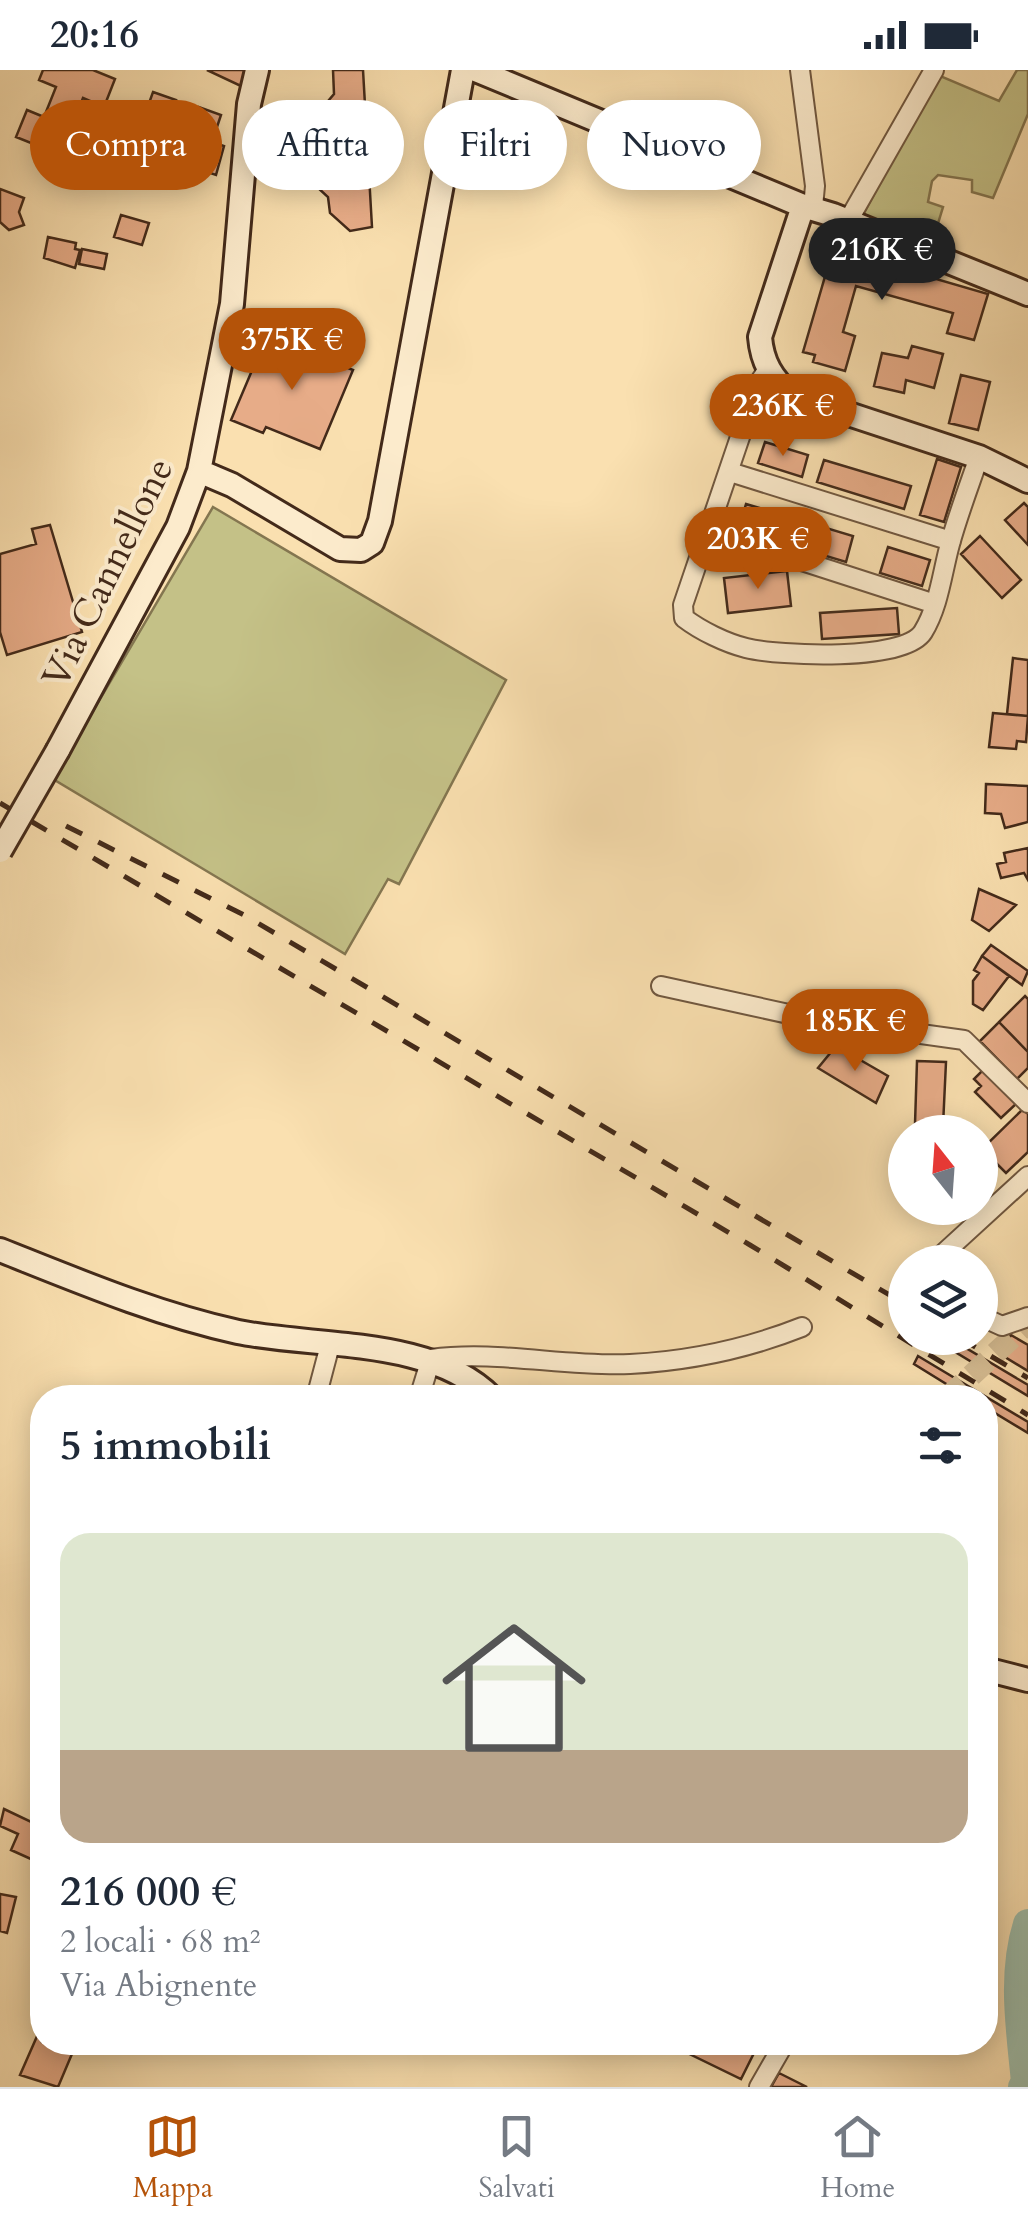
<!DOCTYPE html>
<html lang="it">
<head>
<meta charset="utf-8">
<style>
  :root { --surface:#fff; --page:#f2f2f3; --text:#1f2937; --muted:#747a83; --line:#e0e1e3; --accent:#b45309 }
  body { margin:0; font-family:Cardo,serif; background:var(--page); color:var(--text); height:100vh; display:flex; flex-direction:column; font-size:38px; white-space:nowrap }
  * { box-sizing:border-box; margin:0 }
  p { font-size:32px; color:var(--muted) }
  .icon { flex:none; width:55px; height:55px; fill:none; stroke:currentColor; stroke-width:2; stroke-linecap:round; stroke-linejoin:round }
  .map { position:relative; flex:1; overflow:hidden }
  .sheet { position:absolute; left:30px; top:1315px; width:968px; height:670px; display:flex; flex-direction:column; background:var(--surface); border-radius:40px; box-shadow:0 5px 25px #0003 }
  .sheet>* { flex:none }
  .guide { position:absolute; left:30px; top:30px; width:970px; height:90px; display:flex; gap:20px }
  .needle { width:65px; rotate:343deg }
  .tools { position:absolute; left:888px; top:1045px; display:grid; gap:20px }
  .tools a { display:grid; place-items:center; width:110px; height:110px; border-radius:50%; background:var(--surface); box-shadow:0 5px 25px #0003; font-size:50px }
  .price { position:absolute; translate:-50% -85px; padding:0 22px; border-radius:35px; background:var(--accent); color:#fff; font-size:32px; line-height:65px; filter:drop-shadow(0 2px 5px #0008) }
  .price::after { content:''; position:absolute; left:50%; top:60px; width:30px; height:22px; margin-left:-15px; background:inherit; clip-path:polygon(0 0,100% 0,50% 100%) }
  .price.current { background:#222; color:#fff }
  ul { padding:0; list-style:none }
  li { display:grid; align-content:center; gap:20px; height:530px; padding:0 30px }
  li span { display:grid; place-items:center; height:310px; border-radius:30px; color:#555 }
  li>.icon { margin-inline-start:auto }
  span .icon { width:180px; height:180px; fill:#fffc; stroke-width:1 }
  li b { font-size:42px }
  h2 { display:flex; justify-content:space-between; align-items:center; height:120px; padding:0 30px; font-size:42px }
  .chip { padding:0 35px; border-radius:45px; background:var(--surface); box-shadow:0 5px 25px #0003; font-size:35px; line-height:90px }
  .chip.current { background:var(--accent); color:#fff }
  .status { display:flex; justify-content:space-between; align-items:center; height:70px; padding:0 50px; background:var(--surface); direction:ltr }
  .status svg { height:28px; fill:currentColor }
  .tabs { display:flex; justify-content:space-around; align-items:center; height:140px; border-top:2px solid var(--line); background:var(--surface); font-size:28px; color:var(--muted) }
  .tabs a { display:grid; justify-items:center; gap:5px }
  .tabs .current { color:var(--accent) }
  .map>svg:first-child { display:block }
  .green { fill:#c4c187; stroke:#847650; stroke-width:2.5 }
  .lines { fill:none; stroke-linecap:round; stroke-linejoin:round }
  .river { stroke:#9ebdaa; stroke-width:30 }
  .building { fill:#e7ac88; stroke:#432a1a; stroke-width:2.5 }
  .secondary-tunnel { stroke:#d5bc92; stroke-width:22; stroke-dasharray:22 11; stroke-linecap:butt }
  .street-casing { stroke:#715840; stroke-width:22 }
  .secondary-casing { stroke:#432a1a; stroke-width:28 }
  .street { stroke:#fcebcc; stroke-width:18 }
  .secondary { stroke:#fcebcc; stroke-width:22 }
  .rail { stroke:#432a1a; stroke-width:5; stroke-dasharray:18 18; stroke-linecap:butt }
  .secondary-bridge-casing { stroke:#432a1a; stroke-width:28; stroke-linecap:butt }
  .secondary-bridge { stroke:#fcebcc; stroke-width:22 }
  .labels { text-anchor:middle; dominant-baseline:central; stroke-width:8; stroke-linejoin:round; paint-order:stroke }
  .street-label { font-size:38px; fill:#432a1a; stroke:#fcebcc }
</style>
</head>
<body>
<div class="status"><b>20:16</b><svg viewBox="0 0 49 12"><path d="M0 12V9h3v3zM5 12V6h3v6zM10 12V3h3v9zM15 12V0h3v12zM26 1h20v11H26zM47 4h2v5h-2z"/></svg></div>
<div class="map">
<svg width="1028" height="2017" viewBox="0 0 1028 2017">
  <rect width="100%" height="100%" fill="#fae0b0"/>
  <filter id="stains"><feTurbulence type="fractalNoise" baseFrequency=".002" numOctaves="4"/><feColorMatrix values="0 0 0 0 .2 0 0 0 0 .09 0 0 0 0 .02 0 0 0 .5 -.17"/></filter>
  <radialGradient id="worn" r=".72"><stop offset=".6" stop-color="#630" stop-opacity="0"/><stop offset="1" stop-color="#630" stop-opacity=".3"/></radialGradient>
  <path class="green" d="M1017,0H1028V44L993,128L972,122V110L938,105L932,111L928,132L943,137L932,173L863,145L938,5L999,31Z
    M213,437L506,610L399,814L388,809L345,884L53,709Z"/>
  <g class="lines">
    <path class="river" d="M1023,2017L1026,2012C1021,1959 1012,1905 1028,1854"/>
  </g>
  <path class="building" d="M43,0H93L115,9L104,37L83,28L71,58L92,66L81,93L16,67L27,40L44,47L56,17L39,10Z
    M207,0H249L243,17Z
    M333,0H363L372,157L350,161L330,143L328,127L316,116L338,83L337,61L317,44L334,24Z
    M153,22L176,30L172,41L195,49L199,37L221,45L212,72L224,76L216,105L180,93L183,85L160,77L156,86L133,78Z
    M0,119L24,128L19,142L24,155L9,160L0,152Z
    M121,145L149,153L142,175L114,167Z
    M48,167L76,173L75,179L80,180L75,198L44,188Z
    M82,179L107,184L104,199L79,194Z
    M833,179L988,224L974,270L947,263L953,243L856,216L843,262L855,266L845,301L813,292L815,285L803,282Z
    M267,265L353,300L320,379L266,357L263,363L231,350Z
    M912,276L943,284L934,318L906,310L904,323L874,316L882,283L908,288Z
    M961,305L990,312L978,360L949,353Z
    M765,372L808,385L802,407L758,393Z
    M937,389L961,397L944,452L920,445Z
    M824,390L911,416L904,439L817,412Z
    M1024,433L1028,437V475L1005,450Z
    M746,434L853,466L846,492L816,483L819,472L771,458L768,467L739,458Z
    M50,455L82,562L7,585L0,562V484L36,474L32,459Z
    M980,466L1021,510L1002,528L961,484Z
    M888,477L930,490L922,516L880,503Z
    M787,501L791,536L728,543L724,508Z
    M897,538L899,564L822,569L820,543Z
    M1013,588L1028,590V646L1007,644Z
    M993,643L1028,646L1026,672L1017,671L1016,679L989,677Z
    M986,714L1028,716V752L1005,758L1001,744L985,743Z
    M1028,778V810L1024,803L1001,808L997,794L1006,792L1004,783Z
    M979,819L1016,835L989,861L972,850Z
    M991,875L1028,901L1022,915L982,886Z
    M982,886L1009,906L983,940L973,934V911L979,903L974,900Z
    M1025,926L1028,929V982L999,952Z
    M999,952L1028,982V998L1017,1009L980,971Z
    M836,976L888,1006L876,1033L818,998Z
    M917,991L946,992L943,1056L915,1054Z
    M984,999L1017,1033L1001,1048L975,1022L981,1016L974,1009Z
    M1023,1039L1028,1044V1082L1006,1103L982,1079Z
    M1011,1265L1028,1275V1301L1000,1284Z
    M932,1268H949L1028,1315V1326Z
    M918,1286L1028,1352V1363L985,1337V1328H969L914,1294Z
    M4,1739L42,1757V1794L11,1780L18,1764L0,1756Z
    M0,1824L16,1827L7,1863L0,1861Z
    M38,1964L42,1966V1972H77L58,2017L20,2005Z
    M675,1972H748L757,1977L741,2009L673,1976Z
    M779,2003L807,2017H771Z"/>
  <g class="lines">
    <path class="secondary-tunnel" d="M947,1328L1028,1253"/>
    <g class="street-casing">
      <path id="street" d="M800,0L815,116L813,137
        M848,151L934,0
        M768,299L758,314L683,535L684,548C701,561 726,573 746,578C779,586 904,592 923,562C939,536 942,503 950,474C958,445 969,416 979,387
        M730,402L951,471
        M709,461L935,534
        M661,916L807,948L964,970L1028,1033
        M934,1192L1028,1106
        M980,1246L1002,1256L1028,1247
        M316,1328L330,1275
        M419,1328L431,1289C497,1280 564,1297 630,1294C688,1291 749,1278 802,1257
        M759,2017L785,1972"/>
    </g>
    <g class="secondary-casing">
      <path id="secondary" d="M476,0L803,136L833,145L1028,224
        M803,136L760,267C762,292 772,309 791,325L979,387L1028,411
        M199,401L232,415L340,479L361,480L372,473L380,451L463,0
        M58,680L178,457L199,401L232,234L249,34L257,0
        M0,1180C78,1211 156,1244 238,1262C317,1278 432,1267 492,1328
        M985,1599L1028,1610"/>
    </g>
    <use href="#street" class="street"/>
    <use href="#secondary" class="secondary"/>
    <path class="rail" d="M0,733L750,1175L1028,1345
      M66,756L244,845L905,1234
      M960,1268L1028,1308"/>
    <g class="secondary-bridge-casing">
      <path id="secondary-bridge" d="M0,781L58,680"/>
    </g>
    <use href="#secondary-bridge" class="secondary-bridge"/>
  </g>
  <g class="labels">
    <g class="street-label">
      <text transform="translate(108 503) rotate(-64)">Via Cannellone</text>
    </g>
  </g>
  <rect width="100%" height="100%" filter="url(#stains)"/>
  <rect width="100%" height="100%" fill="url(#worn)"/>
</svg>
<div class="tools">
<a><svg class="needle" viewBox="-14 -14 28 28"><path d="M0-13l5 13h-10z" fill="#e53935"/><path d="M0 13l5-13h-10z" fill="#747a83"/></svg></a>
<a><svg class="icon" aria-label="layers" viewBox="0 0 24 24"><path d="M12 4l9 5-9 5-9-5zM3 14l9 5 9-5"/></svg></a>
</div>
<b class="price current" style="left:882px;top:233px">216K €</b>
<b class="price" style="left:292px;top:323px">375K €</b>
<b class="price" style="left:783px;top:389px">236K €</b>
<b class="price" style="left:758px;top:522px">203K €</b>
<b class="price" style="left:855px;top:1004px">185K €</b>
<div class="guide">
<a class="chip current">Compra</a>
<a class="chip">Affitta</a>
<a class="chip">Filtri</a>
<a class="chip">Nuovo</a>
</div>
<section class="sheet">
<h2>5 immobili<svg class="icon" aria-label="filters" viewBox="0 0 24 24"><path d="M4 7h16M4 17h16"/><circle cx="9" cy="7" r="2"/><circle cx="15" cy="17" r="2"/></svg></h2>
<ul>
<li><span style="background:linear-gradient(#dfe7d0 70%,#b9a48a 0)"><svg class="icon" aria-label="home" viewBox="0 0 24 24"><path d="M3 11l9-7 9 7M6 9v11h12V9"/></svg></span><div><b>216 000 €</b><p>2 locali · 68 m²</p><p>Via Abignente</p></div></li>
</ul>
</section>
</div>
<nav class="tabs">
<a class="current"><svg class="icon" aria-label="map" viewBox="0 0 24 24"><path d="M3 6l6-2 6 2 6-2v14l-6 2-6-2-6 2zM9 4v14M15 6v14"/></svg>Mappa</a>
<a><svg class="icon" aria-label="saved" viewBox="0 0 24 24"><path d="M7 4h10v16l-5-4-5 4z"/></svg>Salvati</a>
<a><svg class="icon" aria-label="home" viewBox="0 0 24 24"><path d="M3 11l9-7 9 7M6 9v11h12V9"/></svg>Home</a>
</nav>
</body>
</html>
